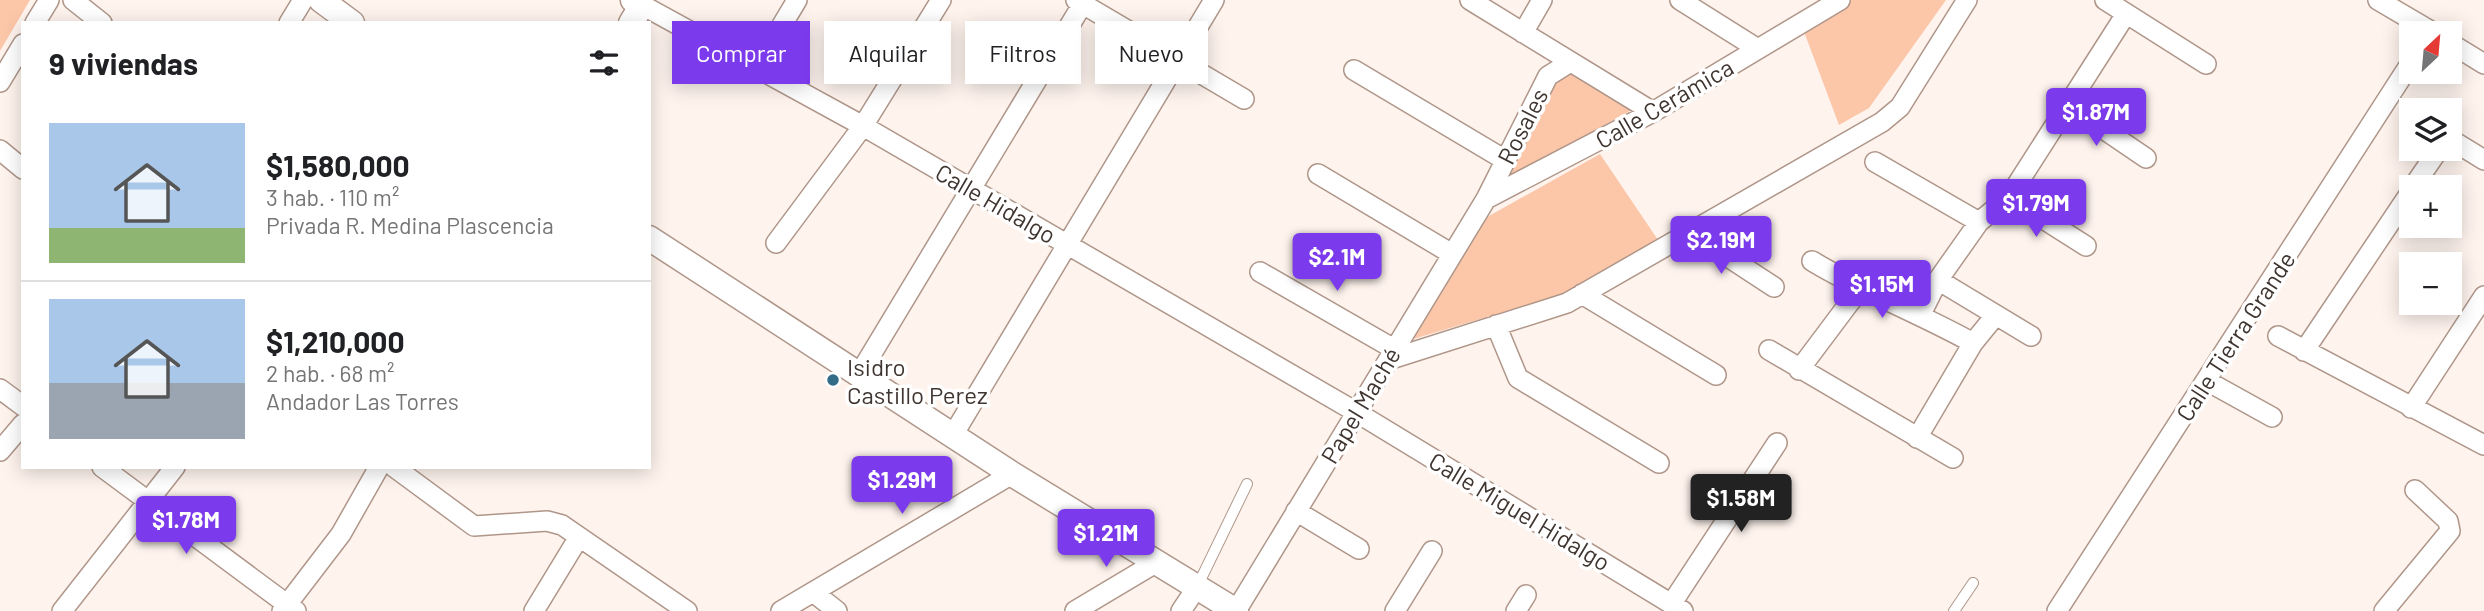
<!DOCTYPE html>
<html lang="es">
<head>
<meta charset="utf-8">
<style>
  :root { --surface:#fff; --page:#f6f6f6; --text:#202124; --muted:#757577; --line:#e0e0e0; --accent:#7c3aed }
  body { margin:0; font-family:Barlow,sans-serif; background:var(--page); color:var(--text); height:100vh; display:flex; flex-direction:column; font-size:26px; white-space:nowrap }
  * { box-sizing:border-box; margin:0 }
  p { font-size:23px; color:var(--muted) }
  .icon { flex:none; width:38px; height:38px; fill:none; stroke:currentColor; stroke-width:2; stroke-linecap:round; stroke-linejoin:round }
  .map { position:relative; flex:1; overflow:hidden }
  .sheet { position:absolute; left:21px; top:21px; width:630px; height:448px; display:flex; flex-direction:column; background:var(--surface); border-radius:0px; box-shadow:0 4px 18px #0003 }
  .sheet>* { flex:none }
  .banner { position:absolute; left:672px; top:21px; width:665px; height:63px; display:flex; gap:14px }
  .needle { width:46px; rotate:26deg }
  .buttons { position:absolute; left:2399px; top:21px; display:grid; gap:14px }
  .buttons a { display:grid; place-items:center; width:63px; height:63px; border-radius:0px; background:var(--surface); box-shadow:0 4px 18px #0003; font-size:35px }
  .price { position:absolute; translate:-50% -60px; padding:0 16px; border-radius:7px; background:var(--accent); color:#fff; font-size:23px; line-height:46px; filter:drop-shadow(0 2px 4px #0008) }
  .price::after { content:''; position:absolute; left:50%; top:42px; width:21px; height:16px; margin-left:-10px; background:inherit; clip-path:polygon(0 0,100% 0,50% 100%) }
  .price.active { background:#222; color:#fff }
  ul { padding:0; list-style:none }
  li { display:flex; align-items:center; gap:21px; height:175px; padding:0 28px }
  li+li { border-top:2px solid var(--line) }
  li span { display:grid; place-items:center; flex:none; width:196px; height:140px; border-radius:0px; color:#555 }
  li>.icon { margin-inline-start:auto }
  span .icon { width:84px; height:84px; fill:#fffc; stroke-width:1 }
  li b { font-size:30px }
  h2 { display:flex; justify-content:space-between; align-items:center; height:84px; padding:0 28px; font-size:30px }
  .chip { padding:0 24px; border-radius:0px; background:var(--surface); box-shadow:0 4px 18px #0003; font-size:24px; line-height:63px }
  .chip.active { background:var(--accent); color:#fff }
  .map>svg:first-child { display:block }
  .green { fill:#fcc6a9 }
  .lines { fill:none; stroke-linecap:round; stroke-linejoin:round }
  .service-casing { stroke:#af9689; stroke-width:12 }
  .minor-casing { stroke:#af9689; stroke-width:22 }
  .tertiary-casing { stroke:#af9689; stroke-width:27 }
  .service { stroke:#fff; stroke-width:10 }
  .minor { stroke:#fff; stroke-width:19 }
  .tertiary { stroke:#fff; stroke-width:24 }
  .poi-dot { fill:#336c86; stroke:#fff; stroke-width:2.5 }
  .labels { text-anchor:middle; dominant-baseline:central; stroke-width:7; stroke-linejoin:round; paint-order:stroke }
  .street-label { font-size:24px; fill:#3f3530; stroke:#fff }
  .poi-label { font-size:24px; fill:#3f3530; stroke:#fff; text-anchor:start }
</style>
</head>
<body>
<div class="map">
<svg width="2484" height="611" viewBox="0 0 2484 611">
  <rect width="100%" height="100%" fill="#fef3ed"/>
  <path class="green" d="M0,0H30L0,51Z
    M1850,0H1946L1869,108L1839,125L1803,29Z
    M1570,66L1635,108L1496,187L1549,78Z
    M1600,154L1660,243L1570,292L1410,340L1480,221Z"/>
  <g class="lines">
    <g class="service-casing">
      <path id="service" d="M1197,587L1247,484
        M1954,611L1973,583"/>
    </g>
    <g class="minor-casing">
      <path id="minor" d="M73,0L102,23
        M644,0L642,5L863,126L1356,412L1683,611
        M1076,0L1244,99
        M1470,0L1653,112
        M1680,0L1758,49
        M2105,0L2206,64
        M2378,0L2434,33
        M35,23L49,0
        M289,23L303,0
        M1523,33L1542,0
        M2450,43L2484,64
        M757,67L797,0
        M1354,70L1505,160
        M0,82L23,44
        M2068,105L2146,158
        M2450,139L2484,160
        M0,150L23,169
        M1875,162L1979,222
        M1318,174L1452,254
        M2413,187L2439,149
        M2009,197L2086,246
        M1486,199L1653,112L1840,0
        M1690,232L1774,287
        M776,243L863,126L941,0
        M1812,261C1865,293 1919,313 1973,343
        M1260,272L1394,349
        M1938,280L2031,336
        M1582,294L1716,375
        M1921,314L1938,280L1979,222L2009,197L2126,14
        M1496,325L1518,378L1659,463
        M2278,336L2484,445
        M1769,350L1953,458
        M2304,351L2412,190
        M1388,360L1567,303L1882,122L1900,107L1967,0
        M1799,370L1859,290
        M860,373L1085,0
        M2207,381L2272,417
        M0,389L23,406
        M2411,408L2484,296
        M953,435L1214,0
        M1917,438L1973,343L1995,316
        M0,451L23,424
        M102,467L296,611
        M394,467L474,526L547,521L562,525L687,611
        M1296,511L1359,549
        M813,592L837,611
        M1672,603L1777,443
        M62,611L175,467
        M282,611L341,534L379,467
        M534,611L579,537
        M781,611L1012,474
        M1075,611L1157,562
        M1181,611L1197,587
        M1236,611L1486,199L1548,76L1569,63
        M1395,611L1432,551
        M1516,611L1526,595
        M2057,611L2412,61
        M2384,611L2450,531L2448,521L2415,490"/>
    </g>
    <g class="tertiary-casing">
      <path id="tertiary" d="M321,0L352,23
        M631,23L642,5L633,0
        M649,238L1012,474L1236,611"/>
    </g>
    <use href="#service" class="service"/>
    <use href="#minor" class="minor"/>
    <use href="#tertiary" class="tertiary"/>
  </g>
  <circle class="poi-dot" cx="833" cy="380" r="7"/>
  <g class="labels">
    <g class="street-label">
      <text transform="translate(1664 103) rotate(-30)">Calle Cerámica</text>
      <text transform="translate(1522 126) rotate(-63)">Rosales</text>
      <text transform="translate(996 203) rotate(30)">Calle Hidalgo</text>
      <text transform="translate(2235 336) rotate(-57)">Calle Tierra Grande</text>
      <text transform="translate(1360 405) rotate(-59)">Papel Maché</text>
      <text transform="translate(1520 511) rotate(31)">Calle Miguel Hidalgo</text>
    </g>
    <g class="poi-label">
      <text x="847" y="366">Isidro<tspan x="847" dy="28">Castillo Perez</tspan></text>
    </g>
  </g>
</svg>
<div class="buttons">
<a><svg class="needle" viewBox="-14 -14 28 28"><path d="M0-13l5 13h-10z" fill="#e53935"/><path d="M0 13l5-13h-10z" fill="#757577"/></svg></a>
<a><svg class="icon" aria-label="layers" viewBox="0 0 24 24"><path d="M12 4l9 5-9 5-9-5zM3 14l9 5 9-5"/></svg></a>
<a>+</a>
<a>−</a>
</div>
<b class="price" style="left:2096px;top:148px">$1.87M</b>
<b class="price" style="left:2036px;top:239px">$1.79M</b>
<b class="price" style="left:1721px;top:276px">$2.19M</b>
<b class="price" style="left:1337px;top:293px">$2.1M</b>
<b class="price" style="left:1882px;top:320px">$1.15M</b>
<b class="price" style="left:902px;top:516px">$1.29M</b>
<b class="price active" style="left:1741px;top:534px">$1.58M</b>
<b class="price" style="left:186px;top:556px">$1.78M</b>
<b class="price" style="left:1106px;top:569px">$1.21M</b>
<div class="banner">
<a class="chip active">Comprar</a>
<a class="chip">Alquilar</a>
<a class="chip">Filtros</a>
<a class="chip">Nuevo</a>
</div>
<section class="sheet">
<h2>9 viviendas<svg class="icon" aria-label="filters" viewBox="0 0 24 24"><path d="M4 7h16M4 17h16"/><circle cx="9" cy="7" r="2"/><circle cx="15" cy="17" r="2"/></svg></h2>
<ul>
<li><span style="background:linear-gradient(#a9c7e8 75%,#8fb573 0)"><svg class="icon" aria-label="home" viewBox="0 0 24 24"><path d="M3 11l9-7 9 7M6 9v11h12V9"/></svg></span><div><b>$1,580,000</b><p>3 hab. · 110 m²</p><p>Privada R. Medina Plascencia</p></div></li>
<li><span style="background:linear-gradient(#a9c7e8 60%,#9aa5b1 0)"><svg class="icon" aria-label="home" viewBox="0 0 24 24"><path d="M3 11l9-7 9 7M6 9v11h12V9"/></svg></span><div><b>$1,210,000</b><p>2 hab. · 68 m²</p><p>Andador Las Torres</p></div></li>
</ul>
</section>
</div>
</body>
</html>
